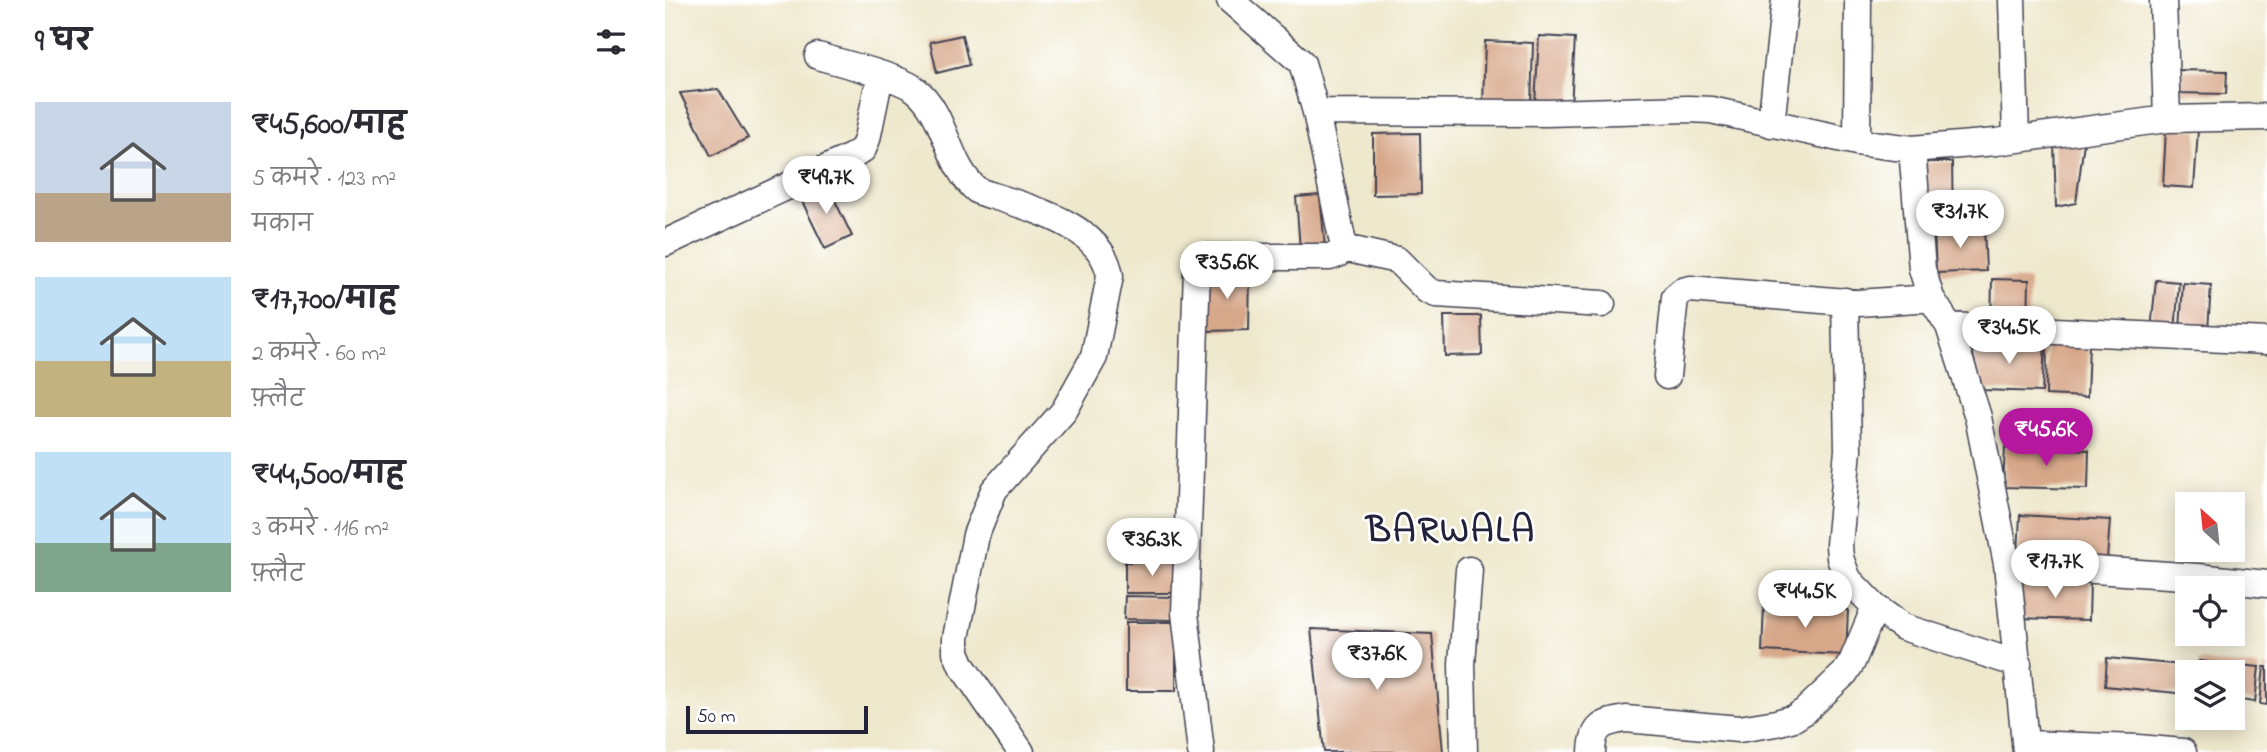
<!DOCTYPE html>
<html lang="hi">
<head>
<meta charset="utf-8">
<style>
  :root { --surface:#fff; --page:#f2f2f3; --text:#2b2b33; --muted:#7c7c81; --accent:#b5179e }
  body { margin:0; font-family:"Indie Flower","Playpen Sans Deva",sans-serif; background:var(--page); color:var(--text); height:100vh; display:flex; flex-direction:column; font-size:26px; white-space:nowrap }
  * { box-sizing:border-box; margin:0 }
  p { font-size:23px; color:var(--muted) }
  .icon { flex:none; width:38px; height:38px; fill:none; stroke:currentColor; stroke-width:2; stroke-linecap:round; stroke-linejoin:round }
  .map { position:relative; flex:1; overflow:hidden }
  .side { display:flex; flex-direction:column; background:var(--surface); width:665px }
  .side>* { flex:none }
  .needle { width:46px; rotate:333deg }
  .buttons { position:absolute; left:1510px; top:492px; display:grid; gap:14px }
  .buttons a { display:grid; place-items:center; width:70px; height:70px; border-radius:0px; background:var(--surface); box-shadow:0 4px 18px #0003; font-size:35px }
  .scale { position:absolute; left:21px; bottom:18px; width:182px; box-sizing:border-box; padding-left:7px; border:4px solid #22223b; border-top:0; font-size:19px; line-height:24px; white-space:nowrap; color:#22223b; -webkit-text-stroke:5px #fff; paint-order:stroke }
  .price { position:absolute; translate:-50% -60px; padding:0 16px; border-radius:24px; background:#fff; color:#222; font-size:23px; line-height:46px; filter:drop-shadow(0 2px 4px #0008) }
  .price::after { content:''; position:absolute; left:50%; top:42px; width:21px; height:16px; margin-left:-10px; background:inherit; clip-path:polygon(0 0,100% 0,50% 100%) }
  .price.active { background:var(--accent); color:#fff }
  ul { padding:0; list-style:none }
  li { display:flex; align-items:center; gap:21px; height:175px; padding:0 35px }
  li span { display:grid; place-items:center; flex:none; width:196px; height:140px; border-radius:0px; color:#555 }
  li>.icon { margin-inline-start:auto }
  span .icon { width:84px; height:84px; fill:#fffc; stroke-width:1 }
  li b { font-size:30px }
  h2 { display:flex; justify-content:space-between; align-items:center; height:84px; padding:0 35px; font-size:30px }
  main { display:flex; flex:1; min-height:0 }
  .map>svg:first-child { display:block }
  .building { fill:#d7a789 }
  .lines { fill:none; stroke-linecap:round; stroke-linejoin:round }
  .street-casing { stroke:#414051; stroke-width:29 }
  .street { stroke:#fff; stroke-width:26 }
  .labels { text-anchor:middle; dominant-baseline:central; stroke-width:5; stroke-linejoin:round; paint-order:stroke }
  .district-label { font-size:37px; font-weight:bold; letter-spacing:2px; fill:#22223b; stroke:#fff }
</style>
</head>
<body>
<main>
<section class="side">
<h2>9 घर<svg class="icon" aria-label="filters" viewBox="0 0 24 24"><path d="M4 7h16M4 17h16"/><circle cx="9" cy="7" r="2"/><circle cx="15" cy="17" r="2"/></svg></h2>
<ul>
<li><span style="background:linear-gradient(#c9d6e8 65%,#b9a48a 0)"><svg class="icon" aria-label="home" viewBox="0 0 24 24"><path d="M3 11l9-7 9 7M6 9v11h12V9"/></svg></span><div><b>₹45,600/माह</b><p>5 कमरे · 123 m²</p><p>मकान</p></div></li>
<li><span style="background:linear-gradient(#bfe0f5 60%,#c2b280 0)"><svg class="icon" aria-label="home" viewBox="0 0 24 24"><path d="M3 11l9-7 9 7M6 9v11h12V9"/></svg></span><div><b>₹17,700/माह</b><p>2 कमरे · 60 m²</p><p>फ़्लैट</p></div></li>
<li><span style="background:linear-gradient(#bfe0f5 65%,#7fa58c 0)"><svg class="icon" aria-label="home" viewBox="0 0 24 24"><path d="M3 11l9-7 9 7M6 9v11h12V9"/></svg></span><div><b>₹44,500/माह</b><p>3 कमरे · 116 m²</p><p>फ़्लैट</p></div></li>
</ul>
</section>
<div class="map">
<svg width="1602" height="752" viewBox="0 0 1602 752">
  <rect width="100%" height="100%" fill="#fff"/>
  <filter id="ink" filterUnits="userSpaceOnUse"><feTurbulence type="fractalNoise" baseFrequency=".0143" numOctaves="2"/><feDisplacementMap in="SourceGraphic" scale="14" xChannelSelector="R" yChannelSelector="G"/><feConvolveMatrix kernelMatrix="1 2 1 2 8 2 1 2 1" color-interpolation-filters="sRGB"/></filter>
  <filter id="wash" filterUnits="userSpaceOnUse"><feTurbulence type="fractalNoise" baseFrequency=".00686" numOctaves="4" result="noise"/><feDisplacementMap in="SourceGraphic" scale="28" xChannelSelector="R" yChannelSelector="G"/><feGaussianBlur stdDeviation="1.57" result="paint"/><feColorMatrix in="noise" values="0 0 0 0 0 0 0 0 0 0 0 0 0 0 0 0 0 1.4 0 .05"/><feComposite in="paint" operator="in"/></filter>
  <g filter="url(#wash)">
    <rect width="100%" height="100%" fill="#eee8cc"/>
    <g id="blocks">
      <path class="building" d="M297,35L304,65L272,73L265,42Z
        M874,36L910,38L906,107L870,105Z
        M820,41L868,43L866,107L818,105Z
        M1512,70L1562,71L1561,94L1511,93Z
        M53,89L83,138L46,156L15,93Z
        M1501,128L1533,130L1529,188L1498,186Z
        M755,133L756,194L708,195V134Z
        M1419,142L1411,203L1391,207L1389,143Z
        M1260,162H1287L1288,222L1261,223Z
        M162,184L187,236L160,249L135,197Z
        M655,195L660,247L635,249L631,197Z
        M1319,228L1321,271L1271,273L1269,230Z
        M540,271H585L584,330L540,331Z
        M1327,279L1364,280L1363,327H1326Z
        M1491,280L1514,282L1510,332L1486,330Z
        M1518,283L1546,285L1543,331L1515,329Z
        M779,316H816L817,355L780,356Z
        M1304,340L1380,345L1377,392L1317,390Z
        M1382,343L1424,344L1422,397L1381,395Z
        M1340,447L1424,450L1423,489L1338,487Z
        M1355,515L1445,520L1442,559L1353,554Z
        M460,562H514V593H460Z
        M1355,580L1425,581L1424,620L1354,618Z
        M460,596L510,597V620L459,619Z
        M1099,606L1183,610L1181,655L1097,651Z
        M461,622H511V691H461Z
        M646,629L767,634L778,752H659Z
        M1442,658L1528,666V672H1522V694L1440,686Z
        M1534,661L1594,667L1590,702L1568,699V672H1532Z
        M1599,667H1602V705L1595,704Z"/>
    </g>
  </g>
  <g filter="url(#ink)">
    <use href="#blocks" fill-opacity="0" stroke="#414051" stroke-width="2"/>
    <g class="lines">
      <g class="street-casing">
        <path id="street" d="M1347,0L1351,139
          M1498,0L1502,119
          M153,56C176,63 235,77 251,90C282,115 281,165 313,191C356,206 437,222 445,276L429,357L399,411L329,490L311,535L291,638V652L297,666L356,752
          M651,112L882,113L1023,109L1046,110L1192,142L1247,149L1331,142L1502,119L1602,117
          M1106,124L1120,0
          M1192,142L1193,0
          M1247,149L1257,269L1266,298L1284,326L1313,417L1342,564L1361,752
          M0,243L188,156L198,149L202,139L215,76
          M679,248L732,260L762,290L771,294L937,304
          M1180,301L1183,450L1174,545L1175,558L1183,579L1210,607L1238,627L1353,664
          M1284,326L1602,341
          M1002,376L1010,297L1017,291L1025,289L1193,303L1266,298
          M1342,564L1533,577L1602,584
          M1361,744L1473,748L1518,752
          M536,752L520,613L532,270L535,261L542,257H665L673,254L679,248L651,112L637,63L565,0
          M799,752L797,664L804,570
          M927,752C928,726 937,723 961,719L1074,729L1111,723L1129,718L1140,711L1180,673L1187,662L1210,607"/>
      </g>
      <use href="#street" class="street"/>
    </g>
  </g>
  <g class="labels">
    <g class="district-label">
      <text x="786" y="532">BARWALA</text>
    </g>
  </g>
</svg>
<div class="buttons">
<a><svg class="needle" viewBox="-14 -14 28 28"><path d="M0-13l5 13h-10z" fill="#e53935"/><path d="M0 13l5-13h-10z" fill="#7c7c81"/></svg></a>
<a><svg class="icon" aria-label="locate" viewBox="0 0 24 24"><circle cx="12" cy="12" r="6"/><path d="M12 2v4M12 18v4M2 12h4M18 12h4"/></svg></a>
<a><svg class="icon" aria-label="layers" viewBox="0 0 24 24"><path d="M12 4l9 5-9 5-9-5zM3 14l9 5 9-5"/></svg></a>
</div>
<div class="scale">50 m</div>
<b class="price" style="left:161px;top:216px">₹49.7K</b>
<b class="price" style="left:1295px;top:250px">₹31.7K</b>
<b class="price" style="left:562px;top:301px">₹35.6K</b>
<b class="price" style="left:1344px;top:366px">₹34.5K</b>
<b class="price active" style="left:1381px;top:468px">₹45.6K</b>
<b class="price" style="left:487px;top:578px">₹36.3K</b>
<b class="price" style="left:1390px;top:600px">₹17.7K</b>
<b class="price" style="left:1140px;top:630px">₹44.5K</b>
<b class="price" style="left:712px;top:692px">₹37.6K</b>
</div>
</main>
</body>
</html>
